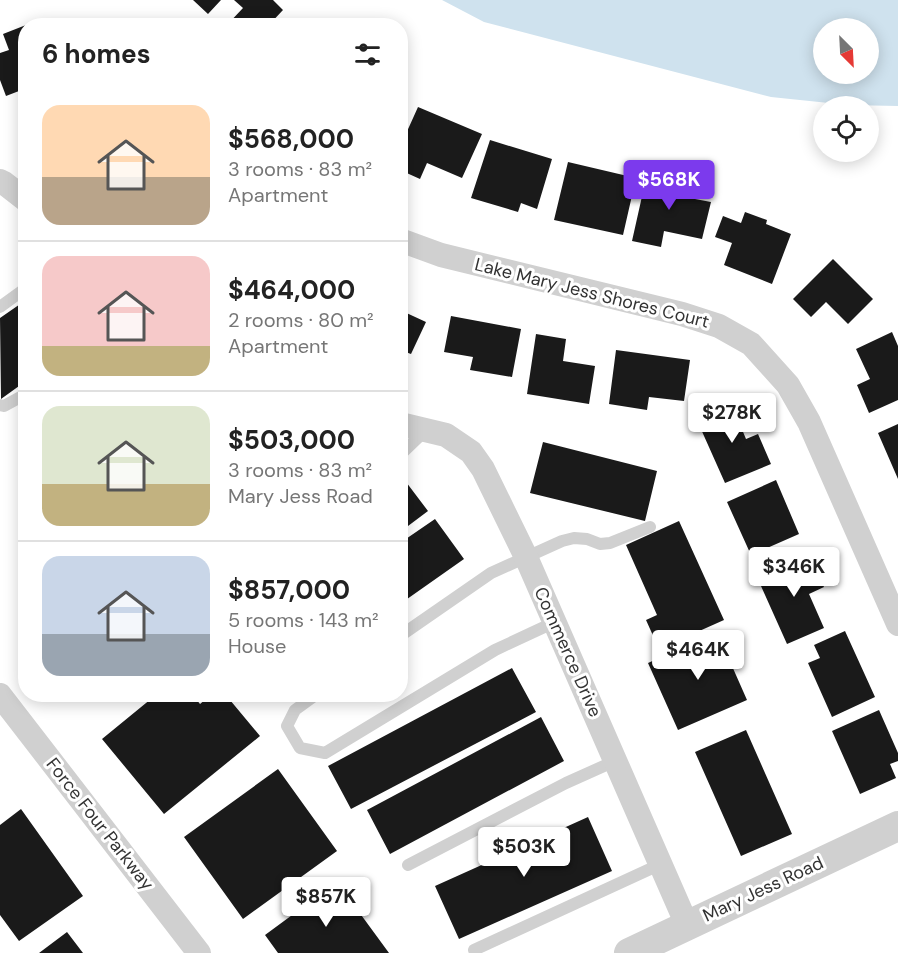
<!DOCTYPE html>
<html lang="en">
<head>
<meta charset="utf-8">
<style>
  :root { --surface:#fff; --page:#f6f6f6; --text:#222; --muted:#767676; --line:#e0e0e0; --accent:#7c3aed }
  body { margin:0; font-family:"DM Sans",sans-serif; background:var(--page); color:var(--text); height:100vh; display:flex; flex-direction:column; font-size:22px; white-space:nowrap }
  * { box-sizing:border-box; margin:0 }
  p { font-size:20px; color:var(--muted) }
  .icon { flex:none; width:33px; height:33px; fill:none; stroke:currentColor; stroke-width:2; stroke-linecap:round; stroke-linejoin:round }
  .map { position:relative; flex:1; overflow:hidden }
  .side { position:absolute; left:18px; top:18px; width:390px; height:684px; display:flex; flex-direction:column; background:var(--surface); border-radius:24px; box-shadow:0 3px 15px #0003 }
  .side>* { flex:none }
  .needle { width:39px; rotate:156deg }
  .tools { position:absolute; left:813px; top:18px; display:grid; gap:12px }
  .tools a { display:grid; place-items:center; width:66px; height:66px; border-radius:50%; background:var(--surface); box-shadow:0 3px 15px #0003; font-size:30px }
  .price { position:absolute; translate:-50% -51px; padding:0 14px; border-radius:6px; background:#fff; color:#222; font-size:20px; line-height:39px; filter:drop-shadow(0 2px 3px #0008) }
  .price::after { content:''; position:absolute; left:50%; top:36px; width:18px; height:14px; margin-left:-9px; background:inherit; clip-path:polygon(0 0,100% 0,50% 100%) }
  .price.active { background:var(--accent); color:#fff }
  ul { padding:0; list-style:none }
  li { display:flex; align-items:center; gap:18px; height:150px; padding:0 24px }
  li+li { border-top:2px solid var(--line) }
  li span { display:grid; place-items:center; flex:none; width:168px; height:120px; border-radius:18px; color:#555 }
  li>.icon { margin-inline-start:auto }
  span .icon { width:72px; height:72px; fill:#fffc; stroke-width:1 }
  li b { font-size:26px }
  h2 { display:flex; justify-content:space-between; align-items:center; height:72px; padding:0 24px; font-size:26px }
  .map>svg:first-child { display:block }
  .water { fill:#cfe2ee; fill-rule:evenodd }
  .building { fill:#1a1a1a }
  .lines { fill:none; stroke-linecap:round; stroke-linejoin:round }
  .service { stroke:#d0d0d0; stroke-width:12 }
  .minor { stroke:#d0d0d0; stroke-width:24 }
  .tertiary { stroke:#d0d0d0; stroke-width:30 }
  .labels { text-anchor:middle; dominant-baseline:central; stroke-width:6; stroke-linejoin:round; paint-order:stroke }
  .street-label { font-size:18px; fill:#333; stroke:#fff }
</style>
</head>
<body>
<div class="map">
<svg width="898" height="953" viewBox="0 0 898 953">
  <rect width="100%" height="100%" fill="#fff"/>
  <path class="water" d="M442,0H898V106L848,105L771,97L484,22ZM824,28H868V74H824Z"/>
  <path class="building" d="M193,0H221L208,14Z
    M234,0H273L283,10L268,26H226L243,8Z
    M26,25V108H25L19,91L6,96L0,80V53L9,50L3,34Z
    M418,107L482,134L462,178L427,163L420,179L400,170V147Z
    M490,140L552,159L537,209L521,203L518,212L471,198Z
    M568,162L636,178L623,235L554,220Z
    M647,174L698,186L695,199L711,202L702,239L664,231L661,247L632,241Z
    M745,212L767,220L766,224L791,234L772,284L724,265L732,243L715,237L723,216L741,223Z
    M833,259L873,299L848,324L826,302L811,317L793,299Z
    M26,300V381L1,399L0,318Z
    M400,310L426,322L411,354L400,350Z
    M451,316L521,329L512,377L470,370L473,357L444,352Z
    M892,332L898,346V400L869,413L857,385L870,379L856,349Z
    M536,334L566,339L563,361L595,366L589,404L527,394Z
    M616,350L690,360L684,401L649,397L647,410L609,404Z
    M731,403L746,439L758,434L771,464L725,483L696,418Z
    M898,424V479L878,433Z
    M543,442L657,471L645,521L530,493Z
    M400,474L428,511L400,532Z
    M776,480L799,534L751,555L727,502Z
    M435,519L464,559L400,604V543Z
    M679,521L724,620L659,649L646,620L657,615L626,545Z
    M809,554L824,587L809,594L824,628L787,644L757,577Z
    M845,631L875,697L832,717L808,663L820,658L814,645Z
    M717,632L747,700L678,730L648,663Z
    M512,668L536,712L351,809L328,766Z
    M157,694H192L200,704L212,694H225L260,736L164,814L102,739Z
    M260,694H274L265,701Z
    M879,710L898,753V761L890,764L896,778L860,794L832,731Z
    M541,717L564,761L390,854L367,810Z
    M746,730L792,834L741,856L695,752Z
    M278,769L337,851L243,919L184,837Z
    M21,809L83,896L19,941L0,915V825Z
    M588,817L612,871L459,939L435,886Z
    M337,882L389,953H278L265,935Z
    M67,932L83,953H39Z"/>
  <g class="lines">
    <path class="service" d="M0,307L26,288
      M0,405L4,406L26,394
      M400,455L426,430
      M400,636L491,573L562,541L574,538L587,539L600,544L610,543L650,527
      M317,694L295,710L287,726L300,748L325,753L495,650L555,622
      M408,865L566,783L615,761
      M474,950L661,864"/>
    <path class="minor" d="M0,181L4,183L26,200
      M400,240L441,255L682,314L719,326L751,344L788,385L809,422L898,624
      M400,424L446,435L471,452L483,469L526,557L687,925
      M0,695L199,953"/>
    <path class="tertiary" d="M629,953L898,826"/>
  </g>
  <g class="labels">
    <g class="street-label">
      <text transform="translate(592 293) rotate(14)">Lake Mary Jess Shores Court</text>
      <text transform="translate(568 652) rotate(66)">Commerce Drive</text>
      <text transform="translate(100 824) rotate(52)">Force Four Parkway</text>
      <text transform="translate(763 889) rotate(-25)">Mary Jess Road</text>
    </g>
  </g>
</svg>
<div class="tools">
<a><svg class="needle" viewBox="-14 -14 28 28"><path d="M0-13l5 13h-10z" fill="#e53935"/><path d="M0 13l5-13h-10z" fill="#767676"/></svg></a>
<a><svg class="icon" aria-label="locate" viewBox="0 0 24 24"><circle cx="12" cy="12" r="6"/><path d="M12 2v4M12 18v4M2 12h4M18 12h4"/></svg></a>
</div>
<b class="price active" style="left:669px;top:211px">$568K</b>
<b class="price" style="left:732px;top:444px">$278K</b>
<b class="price" style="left:794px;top:598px">$346K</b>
<b class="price" style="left:698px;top:681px">$464K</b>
<b class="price" style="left:524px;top:878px">$503K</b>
<b class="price" style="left:326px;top:928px">$857K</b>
<section class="side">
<h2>6 homes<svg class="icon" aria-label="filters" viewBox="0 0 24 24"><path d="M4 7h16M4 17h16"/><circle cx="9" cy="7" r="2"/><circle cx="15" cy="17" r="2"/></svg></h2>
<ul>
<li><span style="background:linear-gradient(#ffd9b3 60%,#b9a48a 0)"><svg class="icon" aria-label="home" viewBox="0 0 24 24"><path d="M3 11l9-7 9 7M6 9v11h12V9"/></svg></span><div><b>$568,000</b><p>3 rooms · 83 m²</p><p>Apartment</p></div></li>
<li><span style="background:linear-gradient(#f6c9c9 75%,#c2b280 0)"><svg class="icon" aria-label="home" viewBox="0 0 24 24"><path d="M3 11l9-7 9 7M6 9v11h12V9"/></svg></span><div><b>$464,000</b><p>2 rooms · 80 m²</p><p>Apartment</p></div></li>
<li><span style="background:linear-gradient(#dfe7d0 65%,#c2b280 0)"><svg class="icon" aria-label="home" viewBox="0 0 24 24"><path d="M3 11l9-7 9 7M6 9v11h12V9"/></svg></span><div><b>$503,000</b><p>3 rooms · 83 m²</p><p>Mary Jess Road</p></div></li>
<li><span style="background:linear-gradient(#c9d6e8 65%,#9aa5b1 0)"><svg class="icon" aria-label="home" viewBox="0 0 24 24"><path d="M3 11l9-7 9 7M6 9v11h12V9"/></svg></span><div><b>$857,000</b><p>5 rooms · 143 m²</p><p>House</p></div></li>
</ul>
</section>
</div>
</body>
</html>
